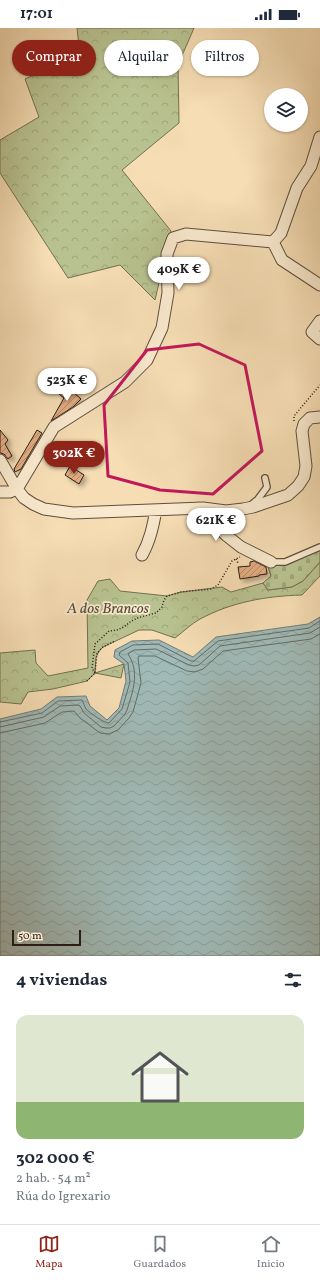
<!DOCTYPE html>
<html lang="es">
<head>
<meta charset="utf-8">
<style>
  :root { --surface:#fff; --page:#f2f2f3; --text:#1f2937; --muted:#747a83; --line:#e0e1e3; --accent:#8f2418 }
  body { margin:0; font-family:Vollkorn,serif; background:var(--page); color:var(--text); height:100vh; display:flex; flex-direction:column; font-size:15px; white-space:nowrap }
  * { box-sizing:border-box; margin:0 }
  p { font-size:13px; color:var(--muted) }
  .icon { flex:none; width:22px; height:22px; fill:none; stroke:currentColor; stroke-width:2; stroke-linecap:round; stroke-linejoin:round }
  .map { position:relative; height:928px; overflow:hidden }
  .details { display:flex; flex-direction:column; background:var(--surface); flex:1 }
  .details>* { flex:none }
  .banner { position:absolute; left:12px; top:12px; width:296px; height:36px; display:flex; gap:8px }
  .fabs { position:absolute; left:264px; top:60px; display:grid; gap:8px }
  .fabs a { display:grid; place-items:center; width:44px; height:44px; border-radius:50%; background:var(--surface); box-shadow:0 1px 3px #0004; font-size:20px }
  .scale { position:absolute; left:12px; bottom:10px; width:69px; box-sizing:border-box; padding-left:4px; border:2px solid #2c1e17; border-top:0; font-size:11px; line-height:14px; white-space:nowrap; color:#2c1e17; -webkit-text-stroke:3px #f9e9ce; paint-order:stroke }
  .price { position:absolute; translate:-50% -34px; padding:0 9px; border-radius:14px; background:#fff; color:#222; font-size:13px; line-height:26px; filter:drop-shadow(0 1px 2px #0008) }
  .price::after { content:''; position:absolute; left:50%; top:24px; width:12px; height:9px; margin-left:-6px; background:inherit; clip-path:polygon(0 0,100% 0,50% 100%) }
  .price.on { background:var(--accent); color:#fff }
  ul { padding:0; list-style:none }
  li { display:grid; align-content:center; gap:8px; height:212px; padding:0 16px }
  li+li { border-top:1px solid var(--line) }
  li span { display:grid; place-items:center; height:124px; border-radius:12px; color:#555 }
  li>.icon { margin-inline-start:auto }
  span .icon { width:72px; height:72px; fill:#fffc; stroke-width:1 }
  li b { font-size:17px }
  h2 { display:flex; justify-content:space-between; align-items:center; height:48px; padding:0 16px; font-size:17px }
  .chip { padding:0 14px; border-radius:18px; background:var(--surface); box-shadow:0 1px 3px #0004; font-size:14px; line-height:36px }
  .chip.on { background:var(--accent); color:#fff }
  .status { display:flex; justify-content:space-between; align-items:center; height:28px; padding:0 20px; background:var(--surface); direction:ltr }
  .status svg { height:11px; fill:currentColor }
  .menu { display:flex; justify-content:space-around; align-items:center; height:56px; border-top:1px solid var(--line); background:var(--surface); font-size:11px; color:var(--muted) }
  .menu a { display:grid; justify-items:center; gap:2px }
  .menu .on { color:var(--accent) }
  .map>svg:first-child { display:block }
  .forest { fill:url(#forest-crowns); stroke:#727054 }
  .cemetery { fill:url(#cemetery-stones); stroke:#727054 }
  .water { fill:url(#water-waves); stroke:#727c77 }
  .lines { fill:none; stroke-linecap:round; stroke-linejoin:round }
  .shore { stroke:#666c67; stroke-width:1 }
  .building { fill:url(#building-hatch); stroke:#2c1e17; filter:url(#shadow) }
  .service-casing { stroke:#5e4e3e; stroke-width:8 }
  .minor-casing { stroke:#5e4e3e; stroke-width:13 }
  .path { stroke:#2c1e17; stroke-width:1.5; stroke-dasharray:1 2; stroke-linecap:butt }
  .service { stroke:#f9e9ce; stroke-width:5.5 }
  .minor { stroke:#f9e9ce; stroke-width:11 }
  .marked { fill:none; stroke:#c2185b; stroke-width:3; stroke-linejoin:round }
  .labels { text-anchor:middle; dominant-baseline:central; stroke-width:3.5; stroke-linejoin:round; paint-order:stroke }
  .park-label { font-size:15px; font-style:italic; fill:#564f3b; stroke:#f9e9ce }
</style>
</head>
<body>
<div class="status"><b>17:01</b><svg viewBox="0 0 49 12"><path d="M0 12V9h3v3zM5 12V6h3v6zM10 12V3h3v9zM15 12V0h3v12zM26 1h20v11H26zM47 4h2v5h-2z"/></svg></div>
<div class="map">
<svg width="320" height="928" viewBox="0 0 320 928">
  <defs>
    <pattern id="forest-crowns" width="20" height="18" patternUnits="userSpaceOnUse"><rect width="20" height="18" fill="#b8c290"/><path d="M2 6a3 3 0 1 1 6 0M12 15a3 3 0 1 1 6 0" fill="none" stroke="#9ea67b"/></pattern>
    <pattern id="cemetery-stones" width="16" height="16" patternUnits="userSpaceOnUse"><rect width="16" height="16" fill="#b8c290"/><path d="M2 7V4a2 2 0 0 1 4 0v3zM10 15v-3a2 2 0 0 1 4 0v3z" fill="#9ea67b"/></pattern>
    <pattern id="water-waves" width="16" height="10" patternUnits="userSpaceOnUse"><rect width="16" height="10" fill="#a0bab7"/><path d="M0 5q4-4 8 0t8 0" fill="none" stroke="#8a9f9d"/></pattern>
    <pattern id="building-hatch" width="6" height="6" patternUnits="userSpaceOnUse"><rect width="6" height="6" fill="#e2ab80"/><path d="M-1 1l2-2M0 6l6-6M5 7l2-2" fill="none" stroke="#b78b68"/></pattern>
    <filter id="shadow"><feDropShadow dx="3.5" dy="3.5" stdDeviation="2" flood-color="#0004"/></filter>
  </defs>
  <rect width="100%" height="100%" fill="#f6ddb4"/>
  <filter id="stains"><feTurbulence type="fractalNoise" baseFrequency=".005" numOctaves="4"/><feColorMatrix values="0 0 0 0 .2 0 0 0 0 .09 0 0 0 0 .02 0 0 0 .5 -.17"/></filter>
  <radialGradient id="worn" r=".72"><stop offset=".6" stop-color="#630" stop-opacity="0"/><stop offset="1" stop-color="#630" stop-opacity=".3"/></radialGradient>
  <path class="forest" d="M77,0H194L178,37L179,95L122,142L171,203L155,272L120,237L68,250L0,145V112L39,89L25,51L80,27Z
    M320,534V548L302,567C266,568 232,574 200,591C191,596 183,604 175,610L152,602H139L103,619L100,622L96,629L95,645L124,636L121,650L95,645L87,653L53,661L28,664L21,676L0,674V625L35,622L36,635L48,648L88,640L87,572L98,553L110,551L120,563L167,568L181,564L222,559L231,564L263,555L268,562L292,559L303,553Z"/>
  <path class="cemetery" d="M320,519V534L303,553L292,559L268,562L263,555L271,548L268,539L270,536Z"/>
  <path class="water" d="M320,589V928H0V691L41,681L57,669L86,668L90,678L107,692L119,680L126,653L124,636L114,629L115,622L132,613L159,612L193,629L216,609L308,596Z"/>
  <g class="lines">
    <path class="shore" d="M0,694L42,685L58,673L82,672C84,675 84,678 86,681C90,685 104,695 109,695L122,681L130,654L128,635L119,627L120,624L133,617L158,616L191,633H194L218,613L309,600L320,593
      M0,699L44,689L60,678L78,677L80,678L84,685L101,699L106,700H110L114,698L125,686L127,682C133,663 140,644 128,626L134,622L156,621L189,637L194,638L199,637L220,618L310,605L320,599
      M0,705L45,695L62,684L74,683L80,690L100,705L109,706L118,702L129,690L133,684L141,655L138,630L139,628H155L187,643L195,644L203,641L223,623L311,611L320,606"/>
  </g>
  <path class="building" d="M65,357L81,371L73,379L51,393L64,370L59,366Z
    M0,402L8,412L5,416L12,428L8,431L4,426L0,425Z
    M37,402L42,405L21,441L15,444L14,441Z
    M70,438L84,447L79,456L65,447Z
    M254,533L266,539L267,546L259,547V548L240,551L238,539L250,538V534Z"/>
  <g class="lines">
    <g class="service-casing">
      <path id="service" d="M252,476L258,471L267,459L265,450
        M271,534H285L320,519"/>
    </g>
    <g class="minor-casing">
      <path id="minor" d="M273,214L282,232L320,257
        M320,293L312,304L320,311
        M0,432L17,461L24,470L33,476L44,481L73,485L203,480L226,483L243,481L253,479L288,467L298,458L304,449L306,438L302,403L304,396L310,390L320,389
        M17,461L54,399L125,354L147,332L162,300L168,265L167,226L173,210L186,206L273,214L281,205L297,160L311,138L320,109
        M0,464H10L17,461
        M198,480L227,508L241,519L271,534
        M142,527C150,513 153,498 156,482"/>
    </g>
    <path class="path" d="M294,393V388L320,357
      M236,531L238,535
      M95,645L92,640L95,616L109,603L117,602L124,599L130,594L137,590L156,585L162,579L164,572L167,568L181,564L211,561L218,557L232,533L240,529
      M87,653L95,645L97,625L103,619L115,613"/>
    <use href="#service" class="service"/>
    <use href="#minor" class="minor"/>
  </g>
  <path class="marked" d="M199,316L245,337L262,423L213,466L160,462L108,448L104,377L147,322Z"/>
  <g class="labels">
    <g class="park-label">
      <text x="108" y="581">A dos Brancos</text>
    </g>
  </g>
  <rect width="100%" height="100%" filter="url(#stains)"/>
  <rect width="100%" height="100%" fill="url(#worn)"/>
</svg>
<div class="fabs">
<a><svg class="icon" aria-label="layers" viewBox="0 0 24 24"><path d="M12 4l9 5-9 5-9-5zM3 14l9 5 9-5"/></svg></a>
</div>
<div class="scale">50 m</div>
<b class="price" style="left:179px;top:263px">409K €</b>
<b class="price" style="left:67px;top:374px">523K €</b>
<b class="price on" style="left:74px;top:447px">302K €</b>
<b class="price" style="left:216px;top:514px">621K €</b>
<div class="banner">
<a class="chip on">Comprar</a>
<a class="chip">Alquilar</a>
<a class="chip">Filtros</a>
</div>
</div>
<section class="details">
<h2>4 viviendas<svg class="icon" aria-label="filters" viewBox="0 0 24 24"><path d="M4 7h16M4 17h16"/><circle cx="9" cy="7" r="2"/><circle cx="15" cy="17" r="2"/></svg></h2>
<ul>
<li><span style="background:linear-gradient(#dfe7d0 70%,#8fb573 0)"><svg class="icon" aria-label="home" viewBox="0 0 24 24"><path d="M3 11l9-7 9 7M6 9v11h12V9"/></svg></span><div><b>302 000 €</b><p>2 hab. · 54 m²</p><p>Rúa do Igrexario</p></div></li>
</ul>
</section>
<nav class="menu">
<a class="on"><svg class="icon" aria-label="map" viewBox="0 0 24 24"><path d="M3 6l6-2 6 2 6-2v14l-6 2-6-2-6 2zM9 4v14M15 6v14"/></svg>Mapa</a>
<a><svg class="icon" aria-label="saved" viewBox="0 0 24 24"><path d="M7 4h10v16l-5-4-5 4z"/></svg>Guardados</a>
<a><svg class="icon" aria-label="home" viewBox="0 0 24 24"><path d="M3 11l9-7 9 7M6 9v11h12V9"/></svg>Inicio</a>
</nav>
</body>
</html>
